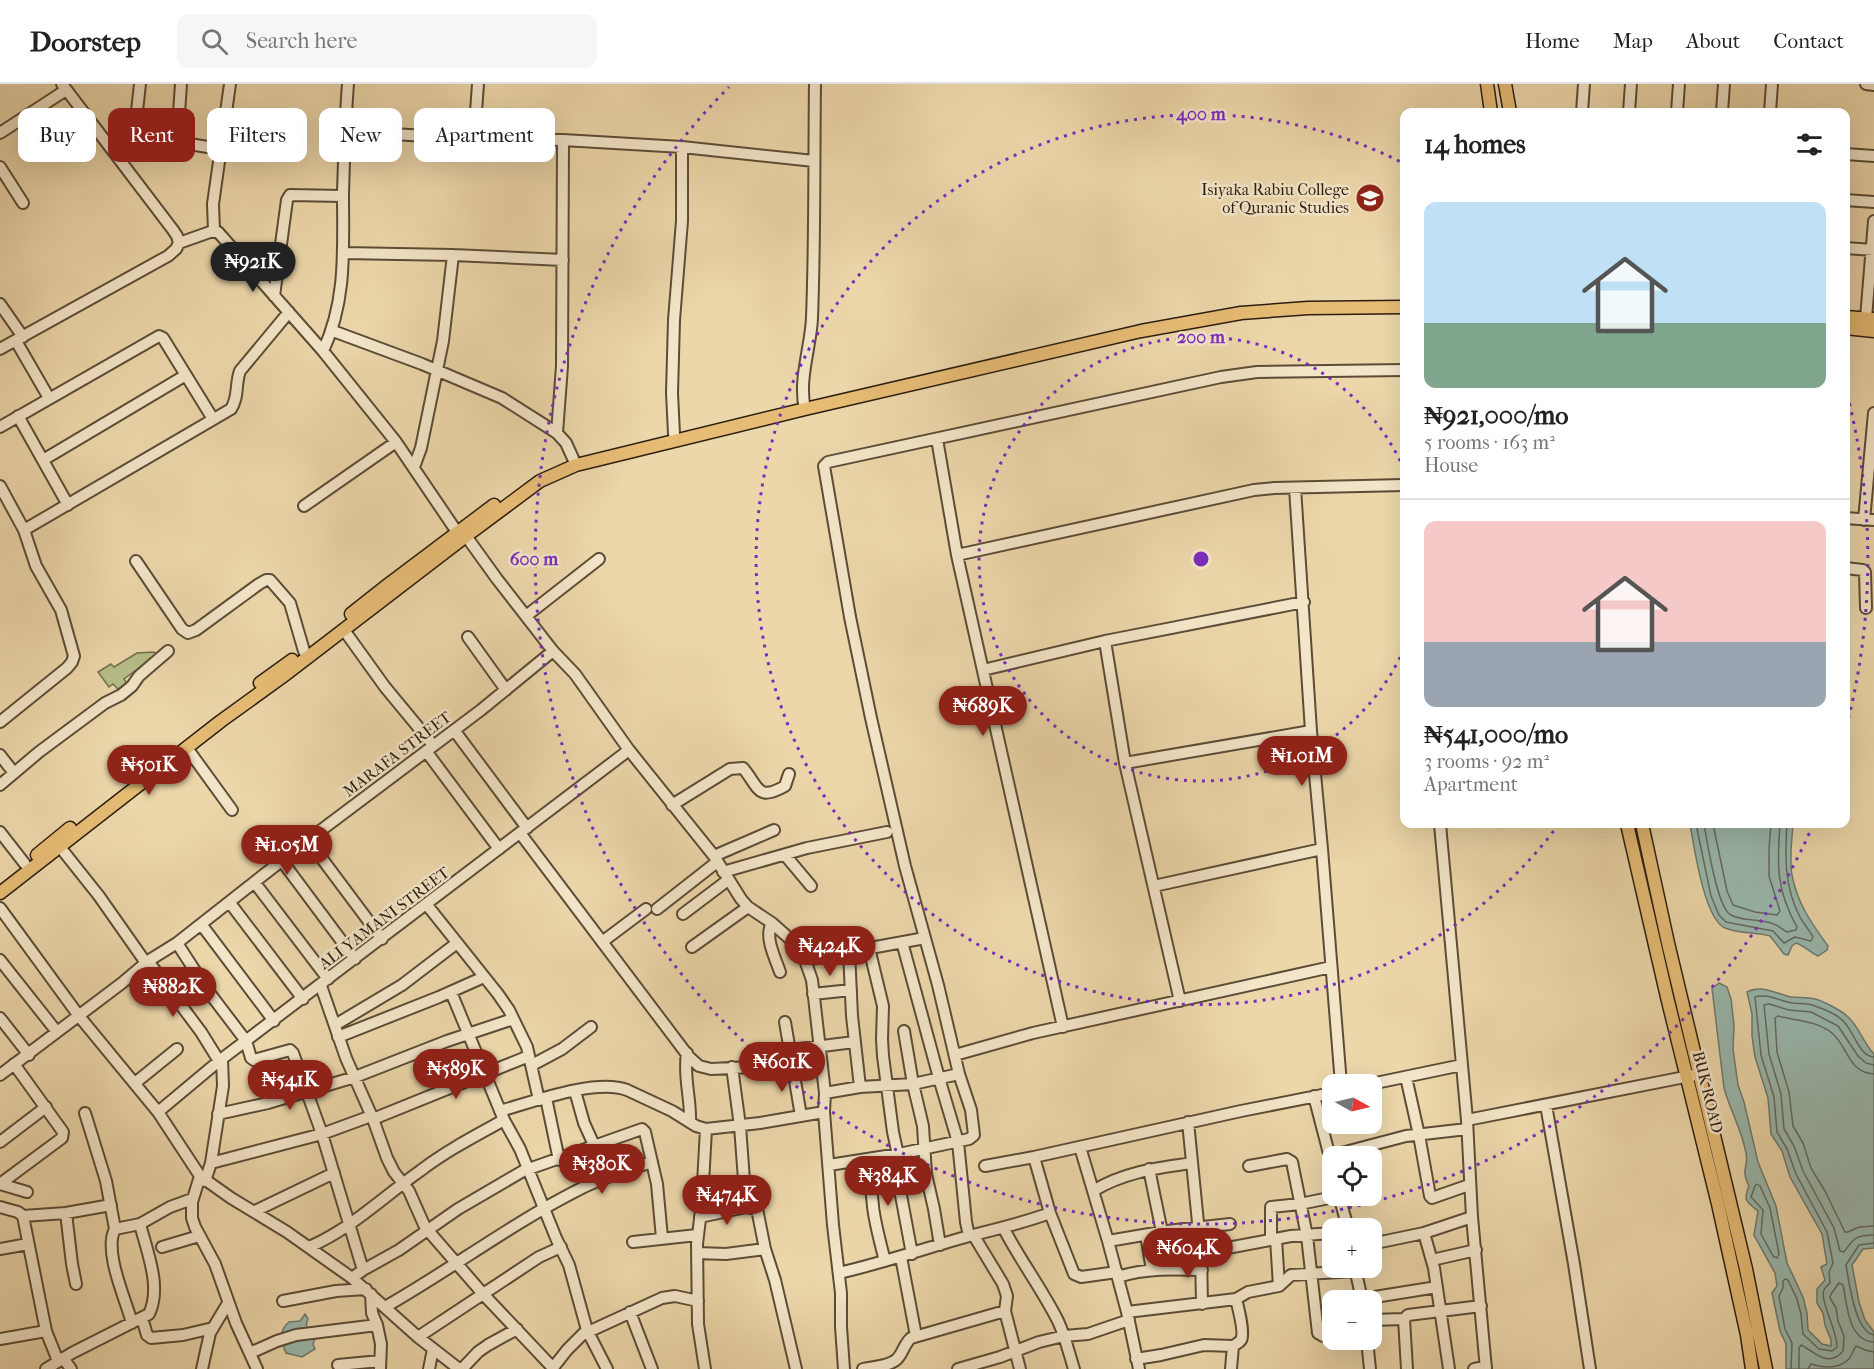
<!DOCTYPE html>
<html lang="en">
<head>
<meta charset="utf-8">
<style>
  :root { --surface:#fff; --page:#f6f6f6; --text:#222; --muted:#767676; --line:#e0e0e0; --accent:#8f2418 }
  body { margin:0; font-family:"IM FELL French Canon",serif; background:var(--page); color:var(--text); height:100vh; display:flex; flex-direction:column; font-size:22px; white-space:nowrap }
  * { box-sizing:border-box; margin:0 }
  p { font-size:20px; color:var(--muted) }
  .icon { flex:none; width:33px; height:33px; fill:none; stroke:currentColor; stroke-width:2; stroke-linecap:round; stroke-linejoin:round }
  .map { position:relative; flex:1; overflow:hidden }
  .side { position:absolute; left:1400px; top:24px; width:450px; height:720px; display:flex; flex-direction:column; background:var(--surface); border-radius:12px; box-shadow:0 6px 24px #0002 }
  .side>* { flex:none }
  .top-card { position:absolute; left:18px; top:24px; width:570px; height:54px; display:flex; gap:12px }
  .needle { width:39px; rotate:98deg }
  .buttons { position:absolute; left:1322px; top:990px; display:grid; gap:12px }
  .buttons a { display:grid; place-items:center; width:60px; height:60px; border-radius:12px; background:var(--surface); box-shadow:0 6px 24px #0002; font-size:30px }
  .price { position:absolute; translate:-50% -51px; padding:0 14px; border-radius:21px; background:var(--accent); color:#fff; font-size:20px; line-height:39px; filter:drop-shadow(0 2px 3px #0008) }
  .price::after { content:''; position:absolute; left:50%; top:36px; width:18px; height:14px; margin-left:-9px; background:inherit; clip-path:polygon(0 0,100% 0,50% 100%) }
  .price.current { background:#222; color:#fff }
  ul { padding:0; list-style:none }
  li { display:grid; align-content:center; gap:12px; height:318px; padding:0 24px }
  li+li { border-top:2px solid var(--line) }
  li span { display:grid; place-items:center; height:186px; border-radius:12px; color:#555 }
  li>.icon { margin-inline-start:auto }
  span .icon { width:108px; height:108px; fill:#fffc; stroke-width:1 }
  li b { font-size:26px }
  h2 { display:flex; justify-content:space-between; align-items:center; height:72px; padding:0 24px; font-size:26px }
  .pill { padding:0 21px; border-radius:12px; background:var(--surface); box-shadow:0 6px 24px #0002; font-size:21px; line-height:54px }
  .pill.current { background:var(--accent); color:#fff }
  header { display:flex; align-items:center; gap:36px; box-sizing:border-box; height:84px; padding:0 30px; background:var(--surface); border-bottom:2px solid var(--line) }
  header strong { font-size:28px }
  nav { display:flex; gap:33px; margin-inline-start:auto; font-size:21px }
  .search { width:420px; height:54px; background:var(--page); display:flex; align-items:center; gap:15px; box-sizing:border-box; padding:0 21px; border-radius:12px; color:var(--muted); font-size:22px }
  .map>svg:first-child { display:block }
  .green { fill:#b8be88; stroke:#726e4c; stroke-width:1.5 }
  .water { fill:#99b8ae; stroke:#6d7a6f; stroke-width:1.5 }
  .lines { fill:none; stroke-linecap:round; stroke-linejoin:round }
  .shore { stroke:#626a60; stroke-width:1.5 }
  .minor-casing { stroke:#5c4c37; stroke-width:14 }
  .major-casing { stroke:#2c1d11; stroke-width:15 }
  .minor { stroke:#f3e5c8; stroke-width:10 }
  .major { stroke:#e6bc75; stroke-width:12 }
  .ring { fill:none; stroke:#7b2cbf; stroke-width:3; stroke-dasharray:3 6 }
  .labels { text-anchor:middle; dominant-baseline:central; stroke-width:5; stroke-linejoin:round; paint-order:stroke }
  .poi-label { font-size:16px; fill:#2c1d11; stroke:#f3e5c8; text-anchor:end }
  .street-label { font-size:16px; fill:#2c1d11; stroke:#f3e5c8 }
  .centre { fill:#7b2cbf; stroke:#f3e5c8; stroke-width:3 }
  .ring-label { font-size:18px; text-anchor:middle; font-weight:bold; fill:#7b2cbf; stroke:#f3e5c8; stroke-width:5; stroke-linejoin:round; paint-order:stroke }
</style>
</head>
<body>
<header>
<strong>Doorstep</strong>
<div class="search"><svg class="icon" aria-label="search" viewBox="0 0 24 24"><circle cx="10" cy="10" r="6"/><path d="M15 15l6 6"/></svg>Search here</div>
<nav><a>Home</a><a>Map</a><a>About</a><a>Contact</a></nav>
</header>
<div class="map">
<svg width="1874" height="1285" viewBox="0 0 1874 1285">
  <rect width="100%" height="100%" fill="#ecd7aa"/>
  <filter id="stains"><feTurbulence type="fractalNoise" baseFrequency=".00333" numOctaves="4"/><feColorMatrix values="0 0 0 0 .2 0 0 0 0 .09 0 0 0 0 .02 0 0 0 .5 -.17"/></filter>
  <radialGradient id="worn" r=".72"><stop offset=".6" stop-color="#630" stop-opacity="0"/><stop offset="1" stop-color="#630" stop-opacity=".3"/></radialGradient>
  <path class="green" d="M154,568L157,571L124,595L130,604L122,609L113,600L109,603L98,588L111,580L114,583L137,569Z"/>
  <path class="water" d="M1690,740H1793C1792,756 1789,775 1792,791C1797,819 1812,840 1828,862L1827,866L1818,872C1809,868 1805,862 1796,859L1792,862L1788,871L1784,870L1770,852C1756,848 1739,850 1725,844C1704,835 1694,762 1690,740Z
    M1719,899L1727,903L1731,915L1734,941L1733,965L1738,1001L1744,1018L1758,1078L1776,1122L1787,1179L1803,1213L1807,1229L1808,1246L1822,1260L1831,1262V1256L1825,1241L1823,1229L1817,1219V1205L1825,1196L1821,1183L1827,1180L1822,1150L1790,1093L1782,1067L1771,1050L1768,1014L1755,973L1752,952V930L1747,908C1761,900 1777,910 1791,913C1799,914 1807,913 1815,915C1821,916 1842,927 1847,932C1859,942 1863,959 1874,970V1164L1863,1165L1852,1181L1859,1218L1865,1236L1874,1248V1285H1786V1260L1780,1247L1772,1209L1777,1202L1775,1189L1754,1151L1758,1127C1746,1117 1743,1117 1749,1102C1740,1084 1749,1084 1746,1069C1742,1046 1730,1026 1724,1004L1712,904Z
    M305,1230L308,1235C304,1243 309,1249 315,1255L313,1260L315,1265L302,1273L286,1269C281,1258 278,1247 289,1238L300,1237Z"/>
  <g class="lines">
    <path class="shore" d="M1696,740L1711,812L1719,831L1726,838L1773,847L1784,859L1795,853L1811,857L1813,853C1809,846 1804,840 1800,833C1784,803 1785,772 1787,740
      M1704,740C1707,756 1717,825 1731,831C1742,837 1755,835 1767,838C1776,839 1780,844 1787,848L1796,846L1797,843C1776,806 1777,780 1780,740
      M1713,740L1727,807L1733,821L1755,828L1777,831L1780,827L1769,792V765L1771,740
      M1874,981L1866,979L1858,972L1838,942L1811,928L1789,926L1769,920L1764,921L1769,970L1781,1010L1784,1045L1794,1062L1803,1087L1834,1144L1840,1167L1844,1168C1854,1154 1856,1151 1874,1151
      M1874,990C1848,989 1848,962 1832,949C1815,936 1796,937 1778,932L1775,934L1777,968L1789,1008L1793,1042L1803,1059L1811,1084L1825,1107L1845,1148H1848L1859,1143L1874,1142
      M1757,1100L1760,1102L1770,1124L1779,1170L1777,1174L1773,1172L1761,1150L1763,1126L1751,1113L1755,1102Z
      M1874,1159L1859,1161L1846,1181C1849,1198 1855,1248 1874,1251
      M1791,1285L1792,1259L1785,1245L1779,1212L1783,1204V1197L1785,1195L1788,1196L1797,1215L1801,1230L1803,1250L1819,1265L1832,1267L1837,1263C1838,1249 1819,1215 1824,1206C1825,1203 1828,1201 1830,1199L1829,1188L1833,1179L1827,1148L1796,1090L1787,1065L1777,1048L1774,1013L1761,971L1755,913C1767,909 1780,917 1792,919C1799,920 1808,919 1815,922C1824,925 1838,931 1844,938C1854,948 1859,972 1874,973
      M1799,1285V1264L1801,1261C1814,1267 1828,1285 1843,1267L1844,1252L1838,1237L1836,1224L1830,1214L1831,1210L1839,1199L1843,1201C1847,1220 1848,1257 1874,1258
      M1808,1285L1811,1280C1824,1284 1839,1285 1849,1275C1852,1271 1853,1266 1856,1262L1865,1266L1874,1268"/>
    <g class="minor-casing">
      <path id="minor" d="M62,0L173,146L177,152L179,159
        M1866,0L1874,1
        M1582,28L1584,0
        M1629,28L1631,0
        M1677,28L1679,0
        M1722,28L1724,0
        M1770,28L1772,0
        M135,45L145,46L177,58L220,65
        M345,47L474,55L563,56L682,63L814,77
        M0,49L66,6
        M474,55L478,0
        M177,58L181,0
        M1845,70L1874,72
        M117,71L135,45L140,0
        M0,83L23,119
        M1845,116L1874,118
        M214,147L213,120L230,0
        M1845,164L1874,166
        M344,169L453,171L563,176
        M274,212L287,116L290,111L343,112
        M0,220L23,253
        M1866,234L1874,137
        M333,247L422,280L502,314L557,349L566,359L576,381
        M16,257L49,314
        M0,265L168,172L176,165L179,159L210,148H218L323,267L396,358L457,448
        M323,267C347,216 343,164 343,110C344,73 345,37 348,0
        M805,325C798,296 811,262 812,234C815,156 814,78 815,0
        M18,332L68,421
        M0,343L159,252L163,254L213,335
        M557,349L562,282L563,56
        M674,350L672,309L674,236L682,137V63
        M937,355L957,471L1063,943
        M43,376L186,291
        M414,383L421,364L443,257L453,171
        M0,402L24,446L36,482L61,526L74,572L72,578L67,584L0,638
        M1295,404L1311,647L1322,765L1341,1000
        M304,422L396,358
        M1845,434L1874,436
        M1864,436L1874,329
        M24,446L231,325C239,313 235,300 240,287L289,228
        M466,452L497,495L553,567L575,590L629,666L714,772L741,815L748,823L772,839L790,855L805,876L812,896L825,1009L824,1028L833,1141L841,1209V1243L844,1285
        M957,471L1254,406L1274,404L1404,401
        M136,477L182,545L188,549L196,546L259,500L266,496H270L290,519L304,567
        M1845,484L1863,486L1865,488L1866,524
        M526,532L599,475
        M344,546L385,603L433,661
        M468,553L506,606
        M1105,557L1125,679L1180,917
        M983,586L1105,557L1304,518
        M454,646L527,744
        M187,664L232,726
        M426,667L499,765
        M0,671L14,689
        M1125,679L1311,647
        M0,701L39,668L105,619L121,611L132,602L139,592L168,567
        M672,721L730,685L743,684C759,703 757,718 785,702L789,690
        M1440,740L1467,1036L1472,1133L1486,1285
        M0,748L25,780
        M520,749L689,973L699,982L711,985L792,981
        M308,756L382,855
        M60,763L99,812L146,879
        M785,771L811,802
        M714,772L774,746
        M282,777L355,875
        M723,788L807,764L887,748
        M255,799L328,895
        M1154,802L1322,765
        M230,819L303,915
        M427,821L498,910L509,926L527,963L539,1016
        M0,824L79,932L158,1028L200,1092L231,1114L287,1148L352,1194L418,1253L459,1285
        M657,825L717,778
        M683,830L728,796
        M772,839C764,853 775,873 780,888
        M201,840L274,937
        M602,858L646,825
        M902,858L939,994L958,1058L966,1138L969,1152
        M177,859L208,907L246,957L251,974L254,976L290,966L293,969L322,1050L363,1186
        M692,863L748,823
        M869,864L883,922L882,955L883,972L893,1048L900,1080V1106L912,1170
        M849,868L852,932L860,1003
        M0,876L57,948
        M805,876L925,854
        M148,877L201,948L219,977
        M321,902L346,974L373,1035L387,1074L394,1088L409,1107L425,1143L484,1211L553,1284
        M451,908L504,1036L520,1065L556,1154L569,1181L587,1246L607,1285
        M813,910L851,906
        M0,934L29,971
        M785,938L801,1032
        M335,941L402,901L457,859
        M904,947L913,1000L923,1042L926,1090L934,1125L940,1161
        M338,953L439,913L484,893
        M791,966L854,958
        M687,969C683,991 691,1015 690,1037
        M955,971L1033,949L1331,883
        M532,981L562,965L591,943
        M732,983L740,1042L746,1123
        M0,991L122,899L148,877L177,859L308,756L481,626L553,567
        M1406,993L1419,1051L1430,1112L1432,1114L1469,1101
        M135,999L177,965
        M1371,1000L1462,981
        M575,1007L584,1039L594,1061
        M825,1009L860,1003L913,1000L959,990
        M1314,1012L1332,1081
        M546,1014L559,1076
        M1546,1021L1574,1180L1590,1285
        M500,1027C532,1018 596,994 627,1006L672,1027L696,1042L706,1045L760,1039L824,1028
        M158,1028L219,977L629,666
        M85,1029L106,1097L115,1145C103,1167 126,1216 132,1239
        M218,1030L268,1019L355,993L447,957L513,935
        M373,1035L529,972
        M1467,1036L1700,990
        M1188,1038L1201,1169L1202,1220
        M0,1058L46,1023
        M1080,1063L1108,1157L1127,1228L1139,1285
        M1330,1072L1406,1052L1467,1045
        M1034,1073L1050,1129L1074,1190L1081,1193L1117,1188
        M874,1074C867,1110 876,1143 885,1177
        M211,1079L322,1050L371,1032
        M829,1081L899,1070L969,1055L974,1051L971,1026L959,990L938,901L905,782L871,634L850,533L824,382L828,378L1221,293L1257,288L1404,286
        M985,1082L1034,1073L1241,1027L1332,1009
        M1249,1082L1287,1075L1292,1078L1307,1152L1318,1249L1323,1252H1332
        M1149,1085L1162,1148
        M200,1092L192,1118V1134L195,1143L215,1180L236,1239L257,1285
        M205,1097L211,1079L223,1002L222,975
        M0,1100L62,1054L63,1048L14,980
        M0,1100L27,1108
        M1093,1107C1124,1088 1157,1084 1192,1079
        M1339,1112L1348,1144
        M0,1123L18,1128L23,1132L66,1129L111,1121
        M255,1127L334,1089
        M66,1129L72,1180L76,1200
        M23,1132L46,1247L58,1277
        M700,1133L746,1123L757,1125L765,1165L775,1196L796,1285
        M115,1145L140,1140L170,1123L192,1115
        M1004,1145C1020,1176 1042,1205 1058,1237C1065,1252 1069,1269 1074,1285
        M1424,1149L1434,1184L1449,1285
        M1146,1151L1152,1186
        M974,1152L1003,1200L1007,1212L1005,1227L1020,1285
        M1276,1155L1279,1202
        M1271,1156V1123L1300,1120L1339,1112
        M1108,1157L1167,1147L1230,1140
        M633,1158L697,1151
        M1371,1160L1424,1149L1472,1133
        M162,1163L199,1152
        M309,1163C351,1145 383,1113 420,1087C446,1067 475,1052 504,1036
        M0,1165L28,1160
        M697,1169L726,1170L765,1165
        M1201,1169L1291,1152L1332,1149
        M901,1173L916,1252
        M1432,1176L1476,1166
        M1355,1184L1362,1216
        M839,1189C883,1179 926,1164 969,1152C997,1145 1023,1139 1050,1129
        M1118,1193C1145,1184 1174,1185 1202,1186
        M352,1194L363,1186L399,1166L458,1125L523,1087L642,1045L645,1048L657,1100L662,1154
        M371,1210L372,1229L377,1241L381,1260L380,1285
        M1362,1215L1437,1203
        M283,1217L336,1207L366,1205
        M385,1223C450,1186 511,1140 578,1106C601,1094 627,1086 652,1078
        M630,1228L652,1285
        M1127,1228L1236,1215L1248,1208L1279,1202L1291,1191L1355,1187
        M142,1234L147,1251L151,1254L183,1251L213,1244
        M1404,1235L1407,1285
        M1371,1236L1404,1235L1408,1231L1481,1222
        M588,1248L662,1214L675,1212L698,1217
        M418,1253L539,1173L561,1163
        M0,1255L46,1247
        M1367,1256L1370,1285
        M250,1269L277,1257L296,1251L377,1241
        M63,1274L71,1285
        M1136,1275L1161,1271L1204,1261L1233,1262C1236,1260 1239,1259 1241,1256C1245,1249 1238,1223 1236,1215
        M338,1281L380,1277
        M46,1285L72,1269L149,1230C162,1203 147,1168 140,1140
        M202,1285L210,1249L228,1219
        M429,1285L433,1265
        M462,1285L478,1268L488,1261L517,1245
        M552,1285L567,1266L587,1246
        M705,1285L698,1240L697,1160L702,1118L706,1045
        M863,1285C873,1283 890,1282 897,1275C903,1269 904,1260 911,1254L1005,1227
        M958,1285L1000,1273L1039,1258L1064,1252L1088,1250L1129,1236
        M1231,1285L1233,1262
        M1474,1285L1486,1282"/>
    </g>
    <g class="major-casing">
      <path id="major" d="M1487,0L1491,28
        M1505,0L1510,28
        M1845,233L1874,235
        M1845,244L1874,247
        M351,530L389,500L494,421
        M260,599L292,576
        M1627,740L1667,913L1718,1120L1747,1251L1752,1285
        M1642,740L1668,859L1746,1185L1766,1285
        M37,771L70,744
        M0,809L221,637L282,593L466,452L540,397L576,381L805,325L1141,247L1241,229L1308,224L1404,223"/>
    </g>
    <use href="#minor" class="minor"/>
    <use href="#major" class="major"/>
  </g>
  <g class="ring">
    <path d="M1404 565A222 222 0 1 1 1404 385"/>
    <path d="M1559 740A445 445 0 1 1 1403 79"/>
    <path d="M1813 741A667 667 0 1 1 729 3M1845 302A667 667 0 0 1 1845 648"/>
  </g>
  <defs>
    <g id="university-disc" transform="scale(1.5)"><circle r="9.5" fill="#8f2418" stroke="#f3e5c8"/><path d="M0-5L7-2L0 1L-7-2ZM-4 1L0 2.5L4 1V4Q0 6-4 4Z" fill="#fff"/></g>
  </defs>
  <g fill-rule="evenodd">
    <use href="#university-disc" x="1370" y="114"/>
  </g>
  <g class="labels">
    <g class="poi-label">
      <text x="1349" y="105">Isiyaka Rabiu College<tspan x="1349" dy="18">of Quranic Studies</tspan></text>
    </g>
    <g class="street-label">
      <text transform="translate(397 670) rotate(-37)">MARAFA STREET</text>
      <text transform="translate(384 834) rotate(-37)">ALI YAMANI STREET</text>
      <text transform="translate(1708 1008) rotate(76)">BUK ROAD</text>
    </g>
  </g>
  <circle cx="1201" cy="475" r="9" class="centre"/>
  <g class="ring-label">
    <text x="1201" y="36">400 m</text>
    <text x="1201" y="259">200 m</text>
    <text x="534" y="481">600 m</text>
  </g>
  <rect width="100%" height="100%" filter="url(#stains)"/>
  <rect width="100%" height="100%" fill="url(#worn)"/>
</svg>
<div class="buttons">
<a><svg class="needle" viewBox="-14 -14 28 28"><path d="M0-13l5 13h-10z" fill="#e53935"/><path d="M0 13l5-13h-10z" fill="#767676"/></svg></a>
<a><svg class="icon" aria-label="locate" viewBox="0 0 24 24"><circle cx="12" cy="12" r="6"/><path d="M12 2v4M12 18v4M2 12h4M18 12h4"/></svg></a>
<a>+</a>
<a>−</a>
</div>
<b class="price current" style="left:253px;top:209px">₦921K</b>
<b class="price" style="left:983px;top:653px">₦689K</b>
<b class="price" style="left:1302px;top:703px">₦1.01M</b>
<b class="price" style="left:149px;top:712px">₦501K</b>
<b class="price" style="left:287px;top:792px">₦1.05M</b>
<b class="price" style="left:830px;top:893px">₦424K</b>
<b class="price" style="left:173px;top:934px">₦882K</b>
<b class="price" style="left:782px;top:1009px">₦601K</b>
<b class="price" style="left:456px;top:1016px">₦589K</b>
<b class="price" style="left:290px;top:1027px">₦541K</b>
<b class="price" style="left:602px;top:1111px">₦380K</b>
<b class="price" style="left:888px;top:1123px">₦384K</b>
<b class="price" style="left:727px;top:1142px">₦474K</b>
<b class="price" style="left:1188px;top:1195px">₦604K</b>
<div class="top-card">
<a class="pill">Buy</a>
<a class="pill current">Rent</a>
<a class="pill">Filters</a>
<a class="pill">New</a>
<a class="pill">Apartment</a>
</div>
<section class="side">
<h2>14 homes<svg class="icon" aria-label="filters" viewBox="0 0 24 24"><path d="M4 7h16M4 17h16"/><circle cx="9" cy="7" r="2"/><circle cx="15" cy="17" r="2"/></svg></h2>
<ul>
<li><span style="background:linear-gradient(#bfe0f5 65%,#7fa58c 0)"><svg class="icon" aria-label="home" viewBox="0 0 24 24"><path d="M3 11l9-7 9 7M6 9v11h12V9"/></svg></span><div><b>₦921,000/mo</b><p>5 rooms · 163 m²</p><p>House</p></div></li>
<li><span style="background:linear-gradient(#f6c9c9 65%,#9aa5b1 0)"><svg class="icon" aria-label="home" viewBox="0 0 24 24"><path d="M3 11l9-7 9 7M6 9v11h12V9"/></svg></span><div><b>₦541,000/mo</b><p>3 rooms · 92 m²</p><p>Apartment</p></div></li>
</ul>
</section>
</div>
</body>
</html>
